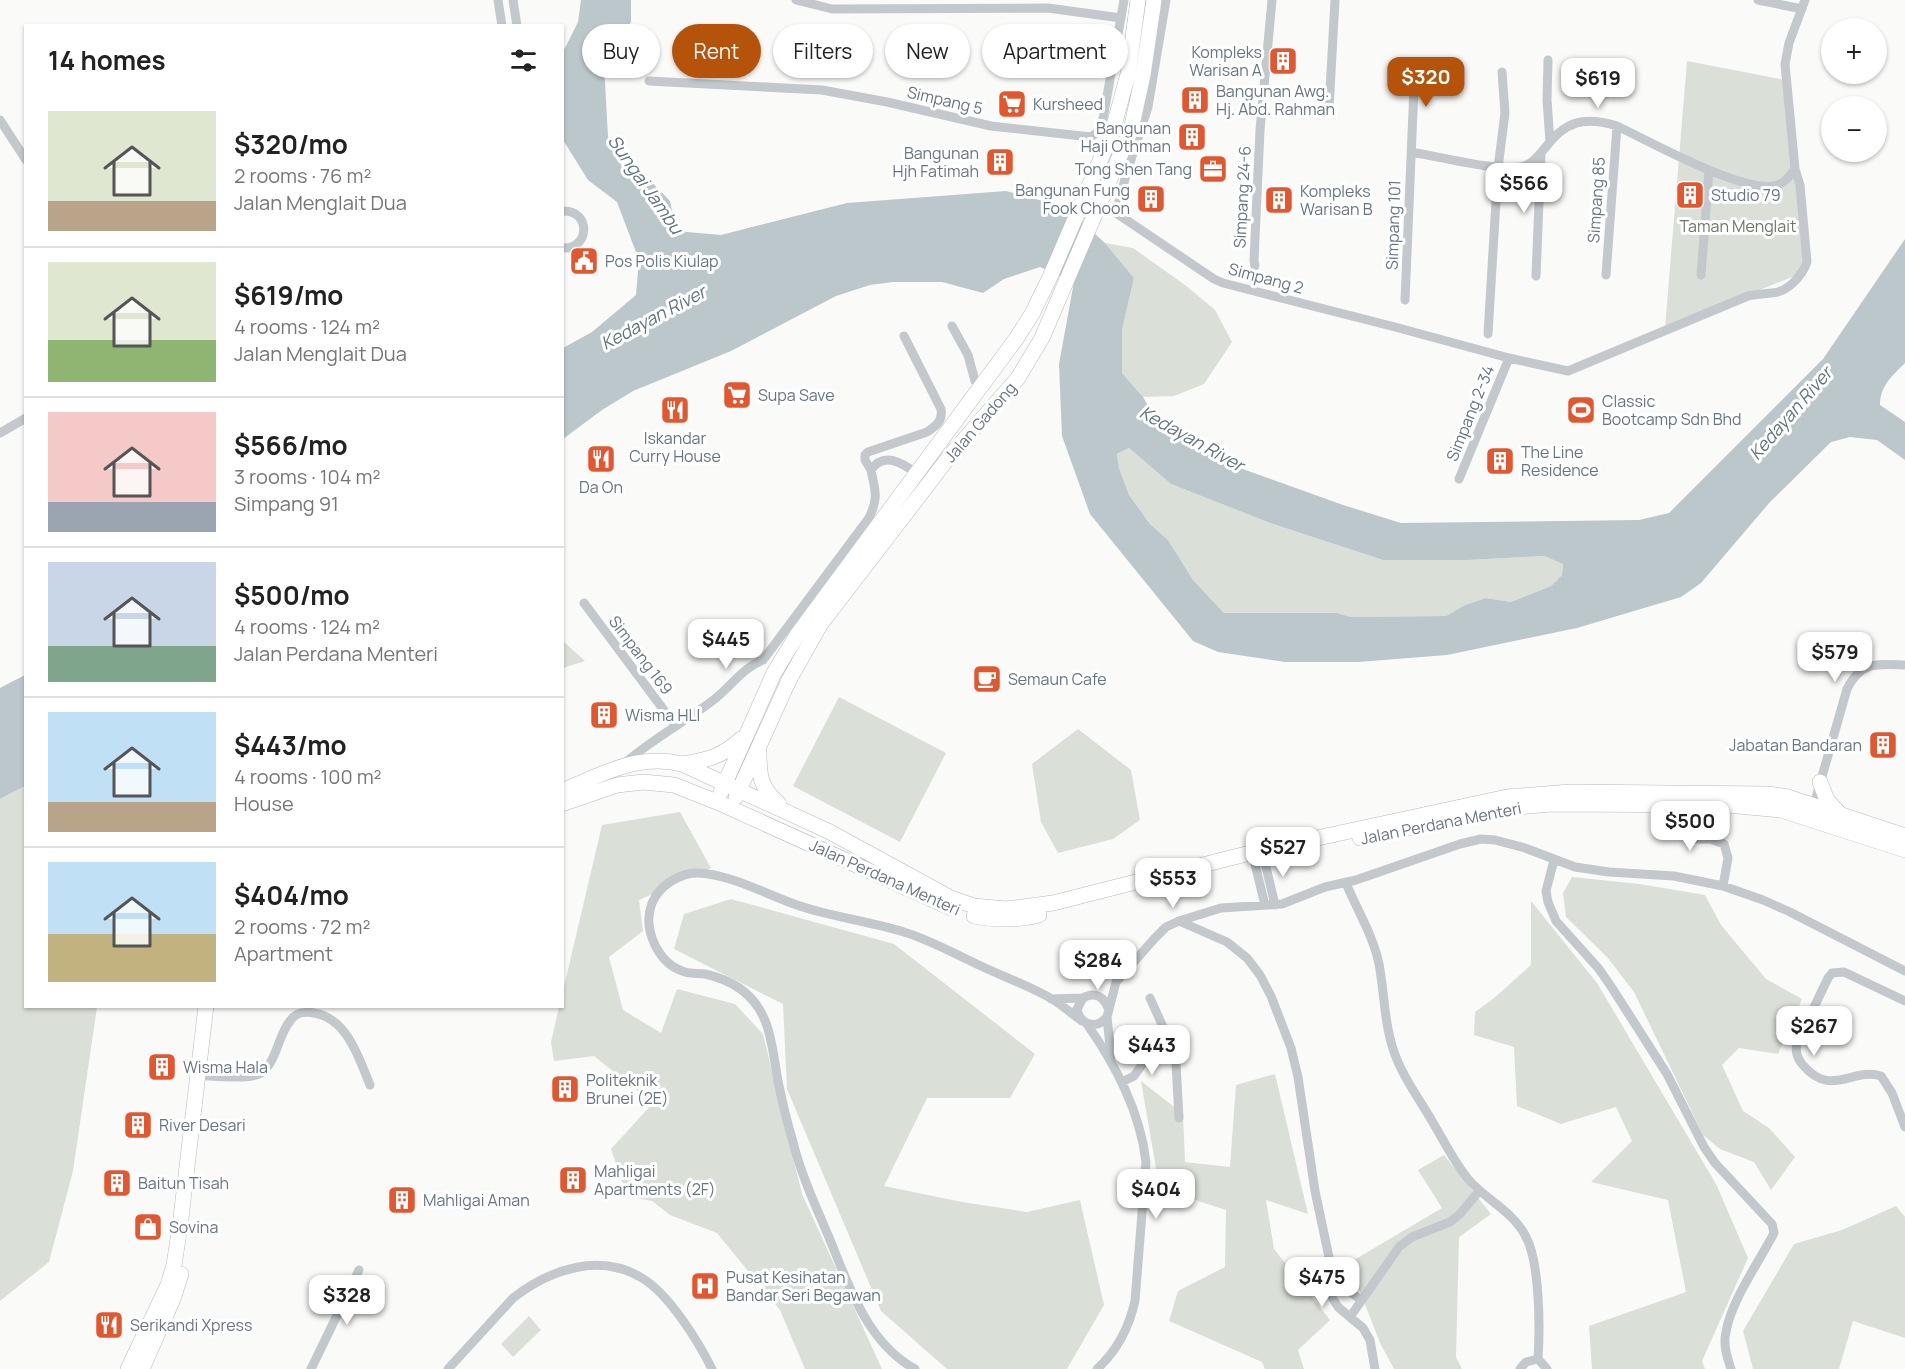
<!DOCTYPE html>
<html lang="en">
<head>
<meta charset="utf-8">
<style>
  :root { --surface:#fff; --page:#f6f6f6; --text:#222; --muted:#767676; --line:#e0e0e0; --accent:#b45309 }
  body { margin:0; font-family:Manrope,sans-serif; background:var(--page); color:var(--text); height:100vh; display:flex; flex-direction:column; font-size:22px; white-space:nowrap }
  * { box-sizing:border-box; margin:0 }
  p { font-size:20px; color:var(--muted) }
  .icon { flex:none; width:33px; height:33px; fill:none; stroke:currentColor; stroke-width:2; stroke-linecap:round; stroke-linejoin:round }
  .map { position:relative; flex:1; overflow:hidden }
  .side { position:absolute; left:24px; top:24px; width:540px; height:984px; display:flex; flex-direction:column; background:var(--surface); border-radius:0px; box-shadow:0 2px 4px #0004 }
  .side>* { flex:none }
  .banner { position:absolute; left:582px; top:24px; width:570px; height:54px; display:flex; gap:12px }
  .buttons { position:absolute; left:1821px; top:18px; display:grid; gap:12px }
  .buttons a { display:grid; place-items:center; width:66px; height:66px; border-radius:50%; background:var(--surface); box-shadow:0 2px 4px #0004; font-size:30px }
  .price { position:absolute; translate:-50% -51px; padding:0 14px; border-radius:12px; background:#fff; color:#222; font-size:20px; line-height:39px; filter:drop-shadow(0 2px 3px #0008) }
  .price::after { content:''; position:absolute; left:50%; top:36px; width:18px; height:14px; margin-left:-9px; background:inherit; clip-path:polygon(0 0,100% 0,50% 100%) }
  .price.on { background:var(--accent); color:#fff }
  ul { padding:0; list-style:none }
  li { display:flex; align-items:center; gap:18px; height:150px; padding:0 24px }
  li+li { border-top:2px solid var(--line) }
  li span { display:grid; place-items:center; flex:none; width:168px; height:120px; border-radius:0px; color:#555 }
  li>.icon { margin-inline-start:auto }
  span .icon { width:72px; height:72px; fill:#fffc; stroke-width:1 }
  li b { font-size:26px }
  h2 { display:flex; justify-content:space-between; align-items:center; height:72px; padding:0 24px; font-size:26px }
  .tag { padding:0 21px; border-radius:27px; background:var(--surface); box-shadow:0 2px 4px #0004; font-size:21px; line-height:54px }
  .tag.on { background:var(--accent); color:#fff }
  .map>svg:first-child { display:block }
  .green { fill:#dadfd7 }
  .water { fill:#bbc7cb; fill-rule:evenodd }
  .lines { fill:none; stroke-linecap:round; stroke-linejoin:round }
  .primary-casing { stroke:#b5babe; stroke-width:16 }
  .minor { stroke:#c3c8cc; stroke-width:9 }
  .primary { stroke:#fff; stroke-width:15 }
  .labels { text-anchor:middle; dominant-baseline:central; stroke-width:6; stroke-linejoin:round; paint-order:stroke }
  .poi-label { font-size:16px; fill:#657683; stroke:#fff; text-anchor:start }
  .street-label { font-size:16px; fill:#657683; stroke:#fff }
  .park-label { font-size:16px; fill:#687a64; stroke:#fff }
  .water-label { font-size:18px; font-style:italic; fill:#60757c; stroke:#fff }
</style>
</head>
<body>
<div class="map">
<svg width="1905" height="1369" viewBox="0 0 1905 1369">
  <rect width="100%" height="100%" fill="#fafaf8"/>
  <path class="green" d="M1687,61L1790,81L1807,271L1665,328Z
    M1105,243L1133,248L1185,285L1215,310L1232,342L1204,384L1174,396L1143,397L1122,373V330L1134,278Z
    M1129,448L1171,484L1270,523L1383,560H1468L1545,556L1563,563L1562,575L1551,586L1511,602L1486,598L1465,605L1446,616L1351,617L1337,613H1224L1193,580L1168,540L1150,524L1129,495L1119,468L1117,454Z
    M563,641L585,661L563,668Z
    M839,697L946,753L900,842L793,786Z
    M1078,729L1131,770L1140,820L1113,839L1058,853L1041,822L1032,764Z
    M25,786L26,1006L97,1007L73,1171L49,1262L0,1301V799Z
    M680,812L711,868L639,900L643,931L609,957L623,1010L661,1033L677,989L735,1004L763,1034L802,1194L882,1369H805L780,1310L717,1233L670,1215L652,1201L627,1196L611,1149L653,1103L594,1056L554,1061L551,1042L559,1007L562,1006L563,991L602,825Z
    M1572,877L1639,884L1705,895L1721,925L1766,979L1802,999L1778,1054L1739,1048L1722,1065L1743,1111L1769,1128L1795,1157L1771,1190L1754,1162L1720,1149L1703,1135L1634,992L1607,957L1566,917L1563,893Z
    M731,899L894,944L1035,1054L1010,1098H927L884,1186L962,1202L1027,1212L1080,1200L1104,1305L1067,1369H947L881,1311L787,1089L783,1004L674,949L684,914Z
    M1531,901L1597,983L1716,1184L1748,1258L1702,1361L1705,1369H1592L1589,1326L1686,1292L1668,1200L1591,1182L1632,1141L1616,1107L1561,1124L1517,1106L1514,1047L1474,1035L1475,1012L1493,999L1531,965Z
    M1275,1074L1308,1214L1266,1200L1274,1249L1330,1320L1298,1350L1304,1369H1265L1262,1362L1169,1321L1178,1291L1225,1267L1226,1210L1183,1196L1157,1174L1141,1081L1183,1114L1185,1162L1230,1167L1236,1085Z
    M1444,1155L1491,1214L1459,1237L1456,1357L1462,1369H1394L1380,1343L1349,1263L1442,1208L1418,1170Z
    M1896,1206L1905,1217V1338L1853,1321L1839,1369H1753L1743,1331L1794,1244L1842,1230Z
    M529,1316L541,1330L513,1357L501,1344Z"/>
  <path class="water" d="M581,0H631V22L604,64L608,137L670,201L676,231L721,235L847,203L1006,191L1065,207L1105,243L1134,278L1122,330V373L1143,397L1160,426L1226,463L1343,505L1401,523L1639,520L1669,513L1823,359L1905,239V363C1892,376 1880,386 1880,405L1905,422V460L1877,440L1850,437L1831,442L1770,502L1701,583L1681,597L1577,628L1447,655L1358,662H1285L1218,652L1193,641L1090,514L1062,436L1059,364L1074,282L1040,267L1004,279L983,293L942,282H893L870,285L836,296L731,351L633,391L602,410L563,439V348L592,332L636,295L639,260L617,202L588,180L563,140V52L578,22ZM1129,448L1171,484L1270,523L1383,560H1468L1545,556L1563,564L1562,575L1551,586L1511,602L1486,598L1465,605L1446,616L1351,617L1337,613H1224L1193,580L1168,540L1150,524L1129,495L1119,468L1117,454Z
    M25,675V786L0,799V688Z"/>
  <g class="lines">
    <g class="primary-casing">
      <path id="primary" d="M759,751C759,776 760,787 779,804
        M682,764C708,760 721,757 741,739
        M1820,782L1827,800L1838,812
        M562,791C602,774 639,753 682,764L828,831L951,898L974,906L1006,909L1053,903L1262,850L1507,797L1570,792L1769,794L1788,797L1905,836
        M721,792L774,673L797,635L1016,339L1032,314L1050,277L1112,133L1128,74L1138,0
        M736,797L789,680L820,625L949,457L1018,378L1042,338L1131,130L1143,75L1154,0
        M562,804L617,785L643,782L674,785L717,802L951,908
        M1360,838L1509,808L1551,804L1728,805L1781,810L1905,850
        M974,916C996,920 1017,921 1039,915
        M128,1369L168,1285L174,1265L180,1226L206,1006
        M142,1369L173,1299L181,1274"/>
    </g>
    <path class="minor" d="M498,0L502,26
      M513,0L517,26
      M796,0L832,9L1048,8L1121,18
      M1166,0L1148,107L1126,175L1116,213L1214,279L1223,283L1395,327L1509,358L1568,371L1748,296C1757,294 1764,294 1772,293C1788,292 1802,276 1807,262L1800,185L1795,169L1785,64L1789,43L1805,0
      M1758,0L1802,9
      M1548,60L1547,100L1550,142
      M649,81L822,90L887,102L991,126L1091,137L1099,131L1103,119L1124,0
      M1329,109L1335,0
      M0,120L26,160
      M1411,152C1437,156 1501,173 1524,166C1533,164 1539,155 1545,148C1565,121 1584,116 1617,126C1650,142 1741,192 1774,186C1784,184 1789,177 1795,169
      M562,211C591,209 591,250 562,248
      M1255,266L1254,260L1260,130L1272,0
      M1606,275L1617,126
      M1701,275L1709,170
      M1536,276L1541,153
      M1405,300L1415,64
      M952,326L968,355L975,381L980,387
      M1488,334L1498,168L1505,113L1502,72
      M0,433L26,418
      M871,470L865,460V455L868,452L927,432C936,426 943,421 941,409L904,336
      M1459,479L1509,358
      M584,603L675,725
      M625,763C653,738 687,721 716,698C732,685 744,667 763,660L869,518C879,497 875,491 871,470C884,451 902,463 916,473
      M1689,805L1690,837L1693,839H1711L1724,844L1728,858L1723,886
      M1813,808L1847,689C1861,661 1877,664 1905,665
      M1262,850L1275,905
      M1252,852L1265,905
      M1554,860L1546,891L1548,902L1556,921L1599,969L1612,988L1667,1074L1704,1147L1715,1163L1772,1224L1774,1233C1759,1262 1731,1301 1726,1332C1723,1344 1727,1357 1731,1369
      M1346,883C1357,910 1373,935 1379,964C1385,996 1384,1031 1398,1062C1407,1083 1421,1102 1432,1121C1444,1141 1454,1162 1468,1179C1486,1200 1514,1212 1526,1237C1540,1263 1540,1329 1538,1359
      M1179,921L1227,942L1247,958L1260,975L1271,996L1291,1048L1298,1077L1315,1191L1330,1262L1335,1278L1345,1288L1361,1300
      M1150,998L1172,1047L1176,1064L1179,1118
      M1051,999L1083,998
      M1905,1001L1844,972L1832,973L1828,978L1797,1043C1795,1052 1797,1057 1802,1064C1831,1099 1852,1067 1881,1076L1892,1093L1905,1127
      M1108,1008C1104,997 1095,991 1083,998L1077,1009C1080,1025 1096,1030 1107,1017L1116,982L1155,938L1166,927L1179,921L1221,908L1282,904L1325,887L1356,880L1460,844L1481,839L1495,840L1525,848L1575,867L1609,872L1674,876L1723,886L1763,900L1790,912L1905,971
      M1107,1017L1111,1056
      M1087,1024C1116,1066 1140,1111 1146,1162L1135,1301C1129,1327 1117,1351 1097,1369
      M207,1076C220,1076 250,1080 261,1073C277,1062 278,1035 290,1021C296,1012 304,1011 314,1013C347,1018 359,1058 370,1085
      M1122,1082L1134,1076L1148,1056L1154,1052L1172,1047
      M1320,1278L1338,1307L1363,1328L1370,1340L1375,1369
      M1350,1317L1399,1247L1412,1237L1450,1222L1460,1214L1479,1191
      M1538,1359L1547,1369
      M311,1369L359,1270
      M448,1369L513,1298C549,1270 599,1252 642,1278C669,1294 698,1341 712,1369
      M915,1369C866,1342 848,1283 828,1235C815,1205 801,1174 793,1142C787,1122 782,1101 778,1081C775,1064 773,1046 768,1029C759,998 737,981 705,974C699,973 691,974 685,972C658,964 642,929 652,903C659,886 679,873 697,873C727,873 768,895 797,905C831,917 869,921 904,932C930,940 955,954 981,966C1004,977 1030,986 1052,999C1062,1005 1072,1014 1082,1021
      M1520,1369L1526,1362L1538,1359"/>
    <use href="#primary" class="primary"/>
  </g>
  <defs>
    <g id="building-square" transform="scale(1.5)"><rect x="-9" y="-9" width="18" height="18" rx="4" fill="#e4572e" stroke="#fff"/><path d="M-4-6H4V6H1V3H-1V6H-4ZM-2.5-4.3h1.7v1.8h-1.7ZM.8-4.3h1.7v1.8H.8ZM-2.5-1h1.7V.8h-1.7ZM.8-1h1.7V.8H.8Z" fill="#fff"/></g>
    <g id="supermarket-square" transform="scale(1.5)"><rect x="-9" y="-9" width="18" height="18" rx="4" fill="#e4572e" stroke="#fff"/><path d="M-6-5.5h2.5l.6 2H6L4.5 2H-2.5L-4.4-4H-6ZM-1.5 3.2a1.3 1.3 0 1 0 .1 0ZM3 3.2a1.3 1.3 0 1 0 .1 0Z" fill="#fff"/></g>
    <g id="office-square" transform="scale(1.5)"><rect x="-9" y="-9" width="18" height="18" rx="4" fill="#e4572e" stroke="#fff"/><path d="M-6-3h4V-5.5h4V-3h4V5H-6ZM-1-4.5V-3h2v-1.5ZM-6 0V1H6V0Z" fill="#fff"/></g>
    <g id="civic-square" transform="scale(1.5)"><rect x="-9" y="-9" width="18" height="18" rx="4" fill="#e4572e" stroke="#fff"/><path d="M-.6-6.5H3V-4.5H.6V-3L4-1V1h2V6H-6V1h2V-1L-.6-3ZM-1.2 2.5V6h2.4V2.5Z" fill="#fff"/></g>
    <g id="restaurant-square" transform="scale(1.5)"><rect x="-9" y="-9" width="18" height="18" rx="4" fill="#e4572e" stroke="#fff"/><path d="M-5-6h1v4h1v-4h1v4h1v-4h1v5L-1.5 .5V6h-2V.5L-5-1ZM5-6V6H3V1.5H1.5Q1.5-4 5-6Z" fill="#fff"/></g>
    <g id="stadium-square" transform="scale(1.5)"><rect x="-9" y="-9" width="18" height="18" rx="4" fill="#e4572e" stroke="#fff"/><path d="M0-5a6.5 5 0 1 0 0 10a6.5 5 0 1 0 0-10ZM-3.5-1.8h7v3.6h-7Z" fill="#fff"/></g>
    <g id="cafe-square" transform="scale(1.5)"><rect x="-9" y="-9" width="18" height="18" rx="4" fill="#e4572e" stroke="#fff"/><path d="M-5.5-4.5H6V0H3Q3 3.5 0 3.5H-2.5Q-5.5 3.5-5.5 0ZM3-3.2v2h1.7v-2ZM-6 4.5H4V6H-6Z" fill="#fff"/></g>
    <g id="shop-square" transform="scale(1.5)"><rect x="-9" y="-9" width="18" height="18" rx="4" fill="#e4572e" stroke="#fff"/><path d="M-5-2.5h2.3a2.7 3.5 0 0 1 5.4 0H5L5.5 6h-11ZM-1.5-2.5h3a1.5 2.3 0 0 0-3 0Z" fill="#fff"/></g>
    <g id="hospital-square" transform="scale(1.5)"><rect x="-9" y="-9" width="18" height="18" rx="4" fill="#e4572e" stroke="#fff"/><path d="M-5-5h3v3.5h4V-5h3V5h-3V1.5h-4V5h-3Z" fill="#fff"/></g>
  </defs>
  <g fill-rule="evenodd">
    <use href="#building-square" x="1283" y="61"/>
    <use href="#building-square" x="1195" y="100"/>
    <use href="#supermarket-square" x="1012" y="104"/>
    <use href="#building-square" x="1192" y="137"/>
    <use href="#building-square" x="1000" y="162"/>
    <use href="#office-square" x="1213" y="169"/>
    <use href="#building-square" x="1690" y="195"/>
    <use href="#building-square" x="1151" y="199"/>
    <use href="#building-square" x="1279" y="200"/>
    <use href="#civic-square" x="584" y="261"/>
    <use href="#supermarket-square" x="737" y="395"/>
    <use href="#restaurant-square" x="675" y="410"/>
    <use href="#stadium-square" x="1581" y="410"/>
    <use href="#restaurant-square" x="601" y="459"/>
    <use href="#building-square" x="1500" y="461"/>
    <use href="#cafe-square" x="987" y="679"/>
    <use href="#building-square" x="604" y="715"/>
    <use href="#building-square" x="1883" y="745"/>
    <use href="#building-square" x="162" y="1067"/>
    <use href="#building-square" x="565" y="1089"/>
    <use href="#building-square" x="138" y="1125"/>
    <use href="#building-square" x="573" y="1180"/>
    <use href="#building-square" x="117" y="1183"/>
    <use href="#building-square" x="402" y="1200"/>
    <use href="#shop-square" x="148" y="1227"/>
    <use href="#hospital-square" x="705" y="1286"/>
    <use href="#restaurant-square" x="109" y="1325"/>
  </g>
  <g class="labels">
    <g class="poi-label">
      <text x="1262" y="52" text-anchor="end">Kompleks<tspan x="1262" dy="18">Warisan A</tspan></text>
      <text x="1216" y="91">Bangunan Awg.<tspan x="1216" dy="18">Hj. Abd. Rahman</tspan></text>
      <text x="1033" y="104">Kursheed</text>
      <text x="1171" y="128" text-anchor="end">Bangunan<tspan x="1171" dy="18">Haji Othman</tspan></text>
      <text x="979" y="153" text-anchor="end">Bangunan<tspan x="979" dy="18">Hjh Fatimah</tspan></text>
      <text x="1192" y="169" text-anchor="end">Tong Shen Tang</text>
      <text x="1130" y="190" text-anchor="end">Bangunan Fung<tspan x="1130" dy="18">Fook Choon</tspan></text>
      <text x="1300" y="191">Kompleks<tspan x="1300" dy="18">Warisan B</tspan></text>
      <text x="1711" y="195">Studio 79</text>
      <text x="605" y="261">Pos Polis Kiulap</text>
      <text x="758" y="395">Supa Save</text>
      <text x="1602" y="401">Classic<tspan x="1602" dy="18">Bootcamp Sdn Bhd</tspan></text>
      <text x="675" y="438" text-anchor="middle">Iskandar<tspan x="675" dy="18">Curry House</tspan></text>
      <text x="1521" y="452">The Line<tspan x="1521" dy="18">Residence</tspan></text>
      <text x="601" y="487" text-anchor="middle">Da On</text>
      <text x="1008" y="679">Semaun Cafe</text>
      <text x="625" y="715">Wisma HLI</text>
      <text x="1862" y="745" text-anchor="end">Jabatan Bandaran</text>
      <text x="183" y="1067">Wisma Hala</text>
      <text x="586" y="1080">Politeknik<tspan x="586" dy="18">Brunei (2E)</tspan></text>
      <text x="159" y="1125">River Desari</text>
      <text x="594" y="1171">Mahligai<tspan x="594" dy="18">Apartments (2F)</tspan></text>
      <text x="138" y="1183">Baitun Tisah</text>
      <text x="423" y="1200">Mahligai Aman</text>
      <text x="169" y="1227">Sovina</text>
      <text x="726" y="1277">Pusat Kesihatan<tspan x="726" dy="18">Bandar Seri Begawan</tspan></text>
      <text x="130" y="1325">Serikandi Xpress</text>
    </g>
    <g class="street-label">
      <text transform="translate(945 100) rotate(13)">Simpang 5</text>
      <text transform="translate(1242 197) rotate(-87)">Simpang 24-6</text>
      <text transform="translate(1596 200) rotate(-86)">Simpang 85</text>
      <text transform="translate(1393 225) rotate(-88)">Simpang 101</text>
      <text transform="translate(1266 278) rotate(15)">Simpang 2</text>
      <text transform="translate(1470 413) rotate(-68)">Simpang 2-34</text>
      <text transform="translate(980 422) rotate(-49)">Jalan Gadong</text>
      <text transform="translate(641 655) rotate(53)">Simpang 169</text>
      <text transform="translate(1441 823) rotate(-11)">Jalan Perdana Menteri</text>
      <text transform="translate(885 877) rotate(24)">Jalan Perdana Menteri</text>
    </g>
    <g class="park-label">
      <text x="1738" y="226">Taman Menglait</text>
    </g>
    <g class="water-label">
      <text transform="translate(646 184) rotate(55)">Sungai Jambu</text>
      <text transform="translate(653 317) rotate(-28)">Kedayan River</text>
      <text transform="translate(1790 413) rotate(-49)">Kedayan River</text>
      <text transform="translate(1192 438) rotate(29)">Kedayan River</text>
    </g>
  </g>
</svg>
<div class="buttons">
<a>+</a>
<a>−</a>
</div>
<b class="price on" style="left:1426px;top:108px">$320</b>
<b class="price" style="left:1598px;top:109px">$619</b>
<b class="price" style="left:1524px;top:214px">$566</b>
<b class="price" style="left:726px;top:670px">$445</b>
<b class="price" style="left:1835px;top:683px">$579</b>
<b class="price" style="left:1690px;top:852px">$500</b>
<b class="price" style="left:1283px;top:878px">$527</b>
<b class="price" style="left:1173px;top:909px">$553</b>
<b class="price" style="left:1098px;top:991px">$284</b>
<b class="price" style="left:1814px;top:1057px">$267</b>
<b class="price" style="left:1152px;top:1076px">$443</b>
<b class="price" style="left:1156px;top:1220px">$404</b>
<b class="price" style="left:1322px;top:1308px">$475</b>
<b class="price" style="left:347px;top:1326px">$328</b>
<div class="banner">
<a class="tag">Buy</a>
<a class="tag on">Rent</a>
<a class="tag">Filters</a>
<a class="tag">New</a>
<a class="tag">Apartment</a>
</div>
<section class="side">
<h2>14 homes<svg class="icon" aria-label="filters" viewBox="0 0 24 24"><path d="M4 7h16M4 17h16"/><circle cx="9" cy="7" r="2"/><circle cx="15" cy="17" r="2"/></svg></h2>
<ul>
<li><span style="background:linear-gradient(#dfe7d0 75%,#b9a48a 0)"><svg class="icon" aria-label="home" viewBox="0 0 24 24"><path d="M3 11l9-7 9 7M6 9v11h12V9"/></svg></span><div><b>$320/mo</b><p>2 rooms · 76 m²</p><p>Jalan Menglait Dua</p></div></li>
<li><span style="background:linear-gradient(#dfe7d0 65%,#8fb573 0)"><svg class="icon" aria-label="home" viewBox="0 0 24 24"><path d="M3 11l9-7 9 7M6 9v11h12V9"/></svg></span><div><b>$619/mo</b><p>4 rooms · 124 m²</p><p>Jalan Menglait Dua</p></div></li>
<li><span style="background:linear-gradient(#f6c9c9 75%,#9aa5b1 0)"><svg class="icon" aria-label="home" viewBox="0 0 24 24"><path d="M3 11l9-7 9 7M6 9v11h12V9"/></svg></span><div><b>$566/mo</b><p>3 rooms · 104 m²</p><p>Simpang 91</p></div></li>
<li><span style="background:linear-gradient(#c9d6e8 70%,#7fa58c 0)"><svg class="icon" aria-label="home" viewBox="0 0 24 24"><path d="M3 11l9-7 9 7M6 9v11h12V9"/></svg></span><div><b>$500/mo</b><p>4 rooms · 124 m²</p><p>Jalan Perdana Menteri</p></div></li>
<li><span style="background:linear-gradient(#bfe0f5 75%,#b9a48a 0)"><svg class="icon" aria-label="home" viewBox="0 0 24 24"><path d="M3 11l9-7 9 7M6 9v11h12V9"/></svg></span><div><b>$443/mo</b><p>4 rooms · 100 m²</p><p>House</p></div></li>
<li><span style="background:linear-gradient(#bfe0f5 60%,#c2b280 0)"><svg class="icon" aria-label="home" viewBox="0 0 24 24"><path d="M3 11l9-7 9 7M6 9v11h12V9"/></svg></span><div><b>$404/mo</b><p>2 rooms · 72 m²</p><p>Apartment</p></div></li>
</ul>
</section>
</div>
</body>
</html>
